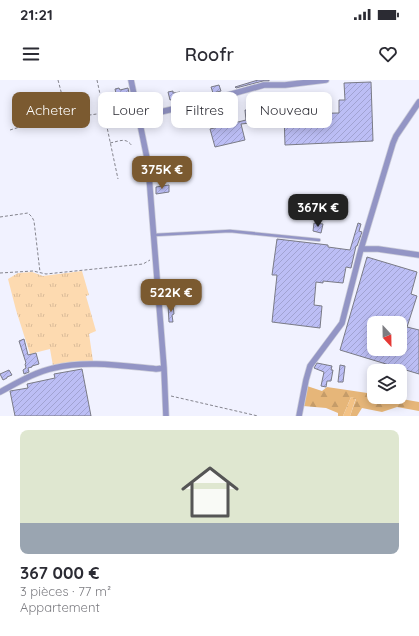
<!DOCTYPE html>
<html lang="fr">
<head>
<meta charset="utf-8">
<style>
  :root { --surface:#fff; --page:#f2f2f3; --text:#2b2b33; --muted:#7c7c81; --accent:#7b5a30 }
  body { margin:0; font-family:Quicksand,sans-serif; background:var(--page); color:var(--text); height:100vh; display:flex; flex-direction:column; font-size:15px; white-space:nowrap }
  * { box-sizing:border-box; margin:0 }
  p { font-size:13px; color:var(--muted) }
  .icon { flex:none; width:22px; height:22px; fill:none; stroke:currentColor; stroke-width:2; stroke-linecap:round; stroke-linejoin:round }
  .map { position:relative; height:336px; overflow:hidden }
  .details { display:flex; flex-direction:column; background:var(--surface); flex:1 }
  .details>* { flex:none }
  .banner { position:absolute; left:12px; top:12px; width:395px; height:36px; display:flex; gap:8px }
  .needle { width:26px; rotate:158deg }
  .controls { position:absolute; left:367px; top:236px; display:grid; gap:8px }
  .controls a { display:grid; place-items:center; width:40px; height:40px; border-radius:8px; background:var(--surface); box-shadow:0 2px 10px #0003; font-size:20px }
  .price { position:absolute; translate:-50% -34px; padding:0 9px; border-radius:8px; background:var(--accent); color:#fff; font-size:13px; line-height:26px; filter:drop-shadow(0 1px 2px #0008) }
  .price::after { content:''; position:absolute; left:50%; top:24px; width:12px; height:9px; margin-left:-6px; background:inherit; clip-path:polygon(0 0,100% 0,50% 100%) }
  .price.on { background:#222; color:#fff }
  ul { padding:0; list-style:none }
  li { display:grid; align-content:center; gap:8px; height:212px; padding:0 20px }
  li span { display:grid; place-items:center; height:124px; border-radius:8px; color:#555 }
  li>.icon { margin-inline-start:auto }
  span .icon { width:72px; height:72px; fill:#fffc; stroke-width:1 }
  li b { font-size:17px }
  .chip { padding:0 14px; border-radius:8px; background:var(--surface); box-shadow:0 2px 10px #0003; font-size:14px; line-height:36px }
  .chip.on { background:var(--accent); color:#fff }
  .status { display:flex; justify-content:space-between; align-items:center; height:28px; padding:0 20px; background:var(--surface); direction:ltr }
  .status svg { height:11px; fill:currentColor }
  header { display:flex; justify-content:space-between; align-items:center; height:52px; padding:0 20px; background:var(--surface); font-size:18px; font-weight:600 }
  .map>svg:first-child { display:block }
  .grass { fill:url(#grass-tufts) }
  .forest { fill:url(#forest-firs) }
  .water { fill:url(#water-ripples) }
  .building { fill:url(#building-hatch); stroke:#7a7b86; fill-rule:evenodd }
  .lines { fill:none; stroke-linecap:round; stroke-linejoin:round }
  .lane-casing { stroke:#cccdd9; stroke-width:4 }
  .street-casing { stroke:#cccdd9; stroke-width:7 }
  .path { stroke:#84848d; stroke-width:1; stroke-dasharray:3 2; stroke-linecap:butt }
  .lane { stroke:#9395c5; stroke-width:2.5 }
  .street { stroke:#9395c5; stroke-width:5.5 }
</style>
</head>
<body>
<div class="status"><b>21:21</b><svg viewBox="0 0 49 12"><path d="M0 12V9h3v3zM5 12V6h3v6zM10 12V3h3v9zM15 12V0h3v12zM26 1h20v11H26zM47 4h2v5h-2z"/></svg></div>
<header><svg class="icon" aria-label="menu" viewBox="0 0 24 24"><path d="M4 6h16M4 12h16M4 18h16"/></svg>Roofr<svg class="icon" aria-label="heart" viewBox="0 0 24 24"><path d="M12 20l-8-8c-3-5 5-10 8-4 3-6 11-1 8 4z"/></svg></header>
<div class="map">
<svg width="419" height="336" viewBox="0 0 419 336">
  <defs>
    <pattern id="grass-tufts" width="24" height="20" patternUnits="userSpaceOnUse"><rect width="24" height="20" fill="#fddab0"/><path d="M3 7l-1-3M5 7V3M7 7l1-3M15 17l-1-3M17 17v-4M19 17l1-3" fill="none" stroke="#d9bb98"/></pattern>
    <pattern id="forest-firs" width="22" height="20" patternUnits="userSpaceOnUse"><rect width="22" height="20" fill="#e6b679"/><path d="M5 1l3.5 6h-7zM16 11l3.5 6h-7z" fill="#c59c69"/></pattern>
    <pattern id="water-ripples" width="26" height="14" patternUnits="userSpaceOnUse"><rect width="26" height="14" fill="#f3c285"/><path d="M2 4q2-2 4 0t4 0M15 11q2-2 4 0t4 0" fill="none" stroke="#d0a773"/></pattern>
    <pattern id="building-hatch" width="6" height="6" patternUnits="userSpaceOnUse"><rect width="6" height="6" fill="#bcbef5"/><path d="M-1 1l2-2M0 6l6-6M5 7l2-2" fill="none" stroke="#a1a3d2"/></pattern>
  </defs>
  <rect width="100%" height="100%" fill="#f1f2ff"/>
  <path class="grass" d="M82,191L89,215L86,216L96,251L89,254L93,281L53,286L50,269L30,274L16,230L8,199L18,193L32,192L43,196Z"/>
  <path class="forest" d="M307,306L322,311L327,307L374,314V317H390L419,322V331L397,327L382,332L362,328L357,336H350L356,319L351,317L343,336H338V333L326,328L303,326Z"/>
  <path class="water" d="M351,317L356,318L350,336H343Z"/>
  <path class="building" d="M258,0H269V1H263L236,8L235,7Z
    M371,2L373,61L285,65L284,34L339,33V20H345L344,3Z
    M219,5L221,11L213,13L211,7Z
    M119,8L120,10L128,8L129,13L122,15V17L117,18L115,9Z
    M173,11V13L180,12L181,17L170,20L168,12Z
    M266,14L267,25H261L262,34L268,33L269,40H259L258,29H252L250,16Z
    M294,17V24L284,25L283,18Z
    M154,21L155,25H153V28L146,30L144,31L142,28L145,26L144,23Z
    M245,30H248L250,43L241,44L245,60L215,67L210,49L246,40Z
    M169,105V112L156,114V107Z
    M314,143L323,144L321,153L313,151Z
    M358,143L361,144L359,151L362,152L357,166H356L351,188L346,187L343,203L323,201V203L316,202L314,225L322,226L320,248L272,242L277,195H272L277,159L328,165V167L350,170Z
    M367,177L417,192L411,214L417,216L407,247L419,250V294L340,270ZM374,243H400V269H374Z
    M173,224L174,234L172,235L173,242H169L168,225Z
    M24,259L28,275L36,273L39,284L32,286V287L28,288L29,292L24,294L23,290L26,288L25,284L26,283L19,261Z
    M317,283L332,286L331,290H333L331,301H327L326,307L321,306L324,292L314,288Z
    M340,285L345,286L343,302H338Z
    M82,289L91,336H15L10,311L28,308L27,304L55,298L54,294Z
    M9,290L12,295L7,297V298L3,300L0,294Z"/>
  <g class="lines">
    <g class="lane-casing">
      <path id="lane" d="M154,155L230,151L319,160"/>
    </g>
    <g class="street-casing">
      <path id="street" d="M131,0L148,83L164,288L166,336
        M139,37L203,22L264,5H285L326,0
        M361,169H378L419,175
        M0,312C17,303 35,292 54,288C87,280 123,286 156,289L164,288
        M299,336L306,300L310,286L342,243L361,169L393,63L396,56L419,22"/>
    </g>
    <path class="path" d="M58,0L68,38L104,33
      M97,0L118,99
      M10,50L66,33
      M110,63C120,61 126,57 132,66
      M0,137L28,133L32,137L34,141L40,192
      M0,193L33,191L46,194L143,184L150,180
      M171,316L258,336"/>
    <use href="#lane" class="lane"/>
    <use href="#street" class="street"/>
  </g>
</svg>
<div class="controls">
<a><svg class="needle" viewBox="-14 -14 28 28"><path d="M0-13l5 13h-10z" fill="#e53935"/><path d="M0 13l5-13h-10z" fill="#7c7c81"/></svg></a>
<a><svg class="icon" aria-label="layers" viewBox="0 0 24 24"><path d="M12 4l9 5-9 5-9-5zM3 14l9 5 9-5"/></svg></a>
</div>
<b class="price" style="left:162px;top:110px">375K €</b>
<b class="price on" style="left:318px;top:148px">367K €</b>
<b class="price" style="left:171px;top:233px">522K €</b>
<div class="banner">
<a class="chip on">Acheter</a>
<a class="chip">Louer</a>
<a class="chip">Filtres</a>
<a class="chip">Nouveau</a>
</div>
</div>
<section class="details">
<ul>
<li><span style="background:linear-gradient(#dfe7d0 75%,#9aa5b1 0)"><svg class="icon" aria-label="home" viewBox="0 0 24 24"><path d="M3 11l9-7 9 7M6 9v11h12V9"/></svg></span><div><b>367 000 €</b><p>3 pièces · 77 m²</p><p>Appartement</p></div></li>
</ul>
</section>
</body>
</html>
